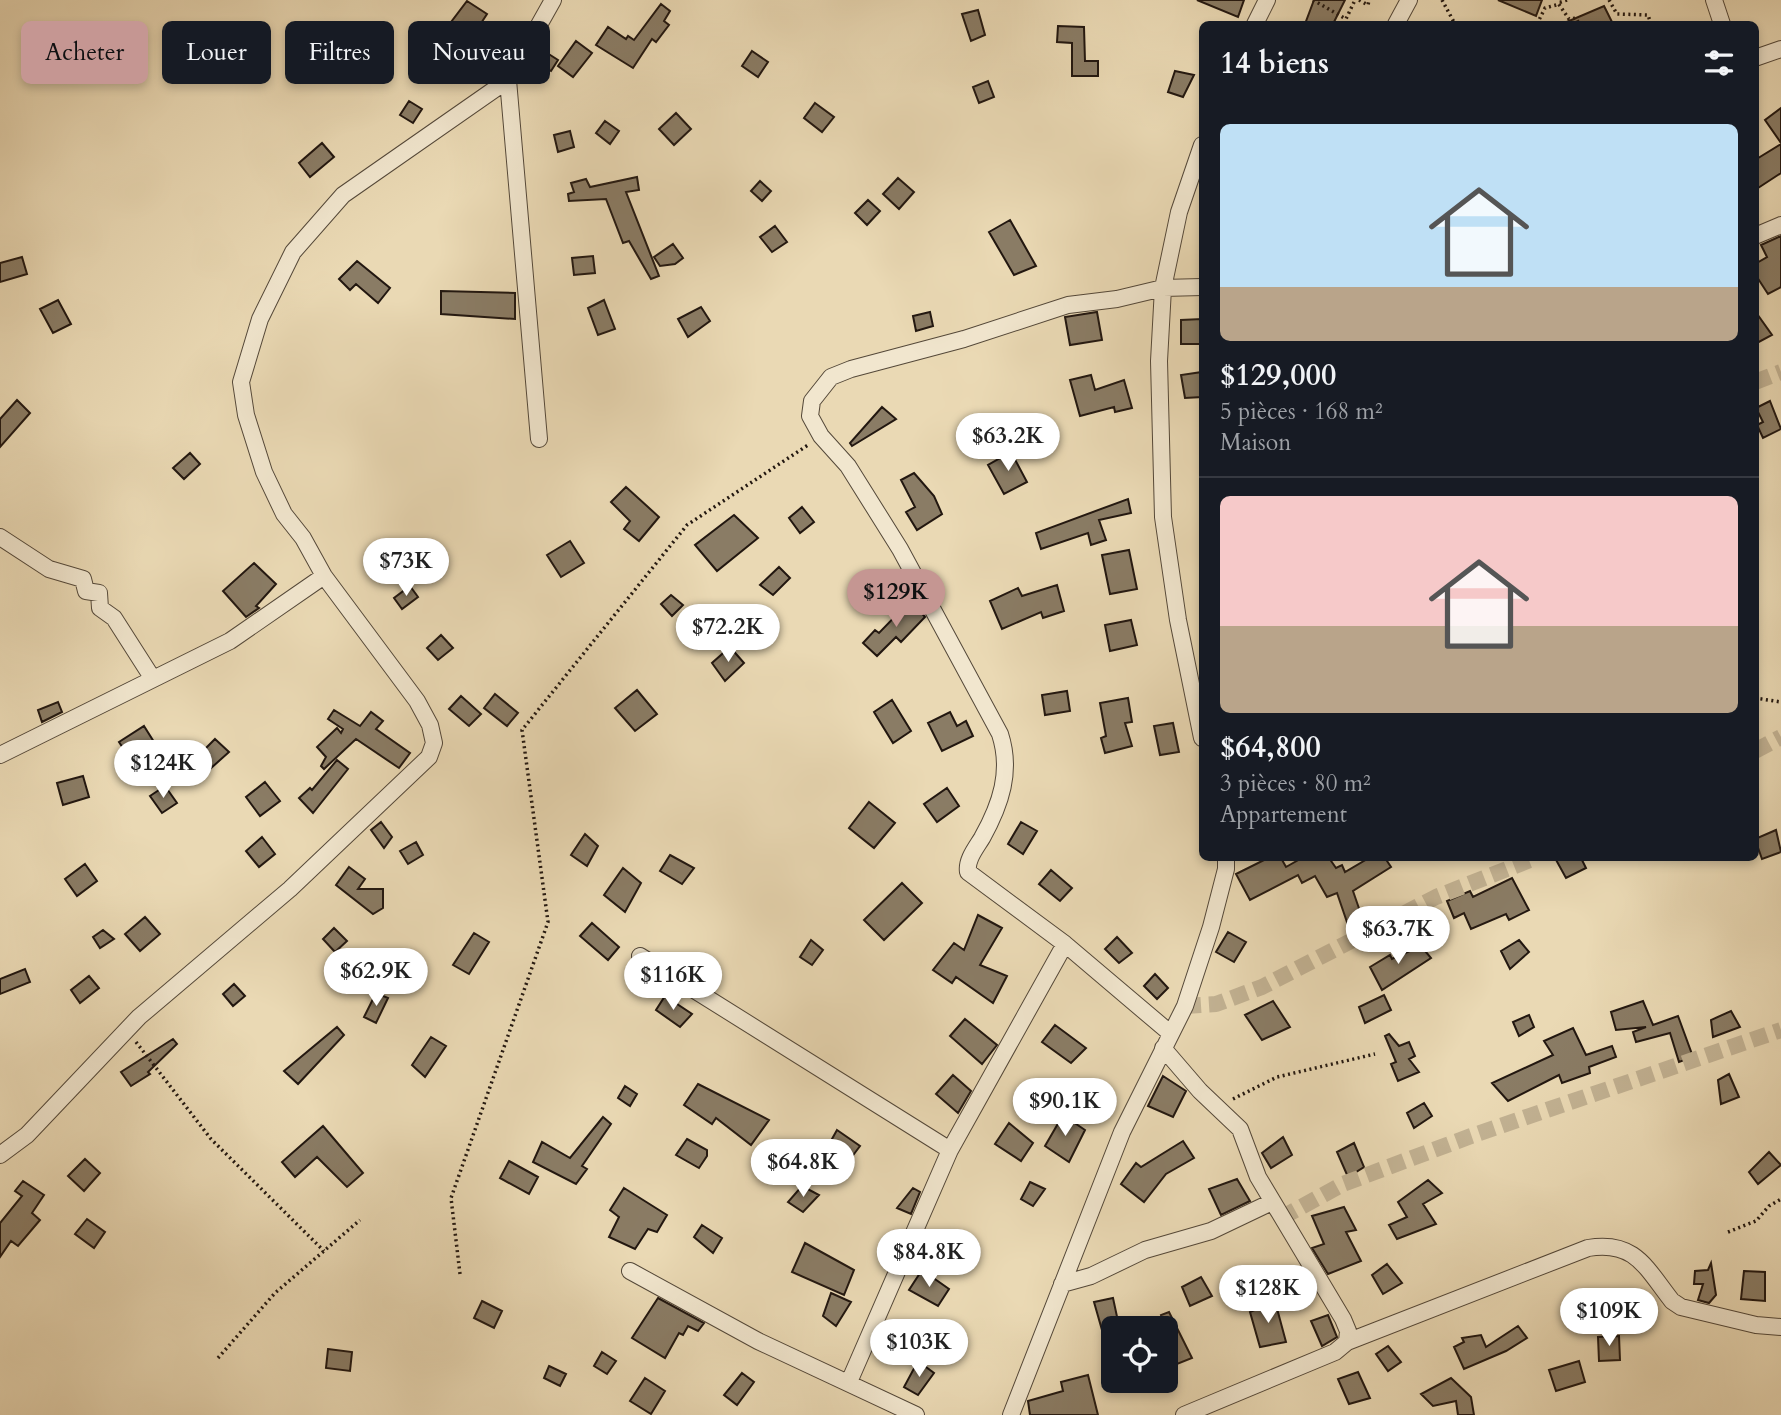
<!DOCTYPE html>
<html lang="fr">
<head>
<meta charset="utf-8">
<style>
  :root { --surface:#171b24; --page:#20242c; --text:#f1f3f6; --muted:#9ea1a6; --line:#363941; --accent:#c59692 }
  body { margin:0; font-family:Cardo,serif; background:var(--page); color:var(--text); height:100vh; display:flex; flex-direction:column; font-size:26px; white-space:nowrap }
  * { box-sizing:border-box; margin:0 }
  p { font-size:23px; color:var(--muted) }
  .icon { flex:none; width:38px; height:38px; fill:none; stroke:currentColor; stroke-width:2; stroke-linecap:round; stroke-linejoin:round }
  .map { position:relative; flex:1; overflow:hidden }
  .drawer { position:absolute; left:1199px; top:21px; width:560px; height:840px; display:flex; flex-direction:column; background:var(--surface); border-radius:10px; box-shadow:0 4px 10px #0003 }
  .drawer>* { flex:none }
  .top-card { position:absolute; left:21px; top:21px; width:665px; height:63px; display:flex; gap:14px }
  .controls { position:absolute; left:1101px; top:1316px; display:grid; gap:14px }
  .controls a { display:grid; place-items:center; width:77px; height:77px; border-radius:10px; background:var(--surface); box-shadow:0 4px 10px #0003; font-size:35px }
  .price { position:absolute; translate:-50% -60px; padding:0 16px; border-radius:24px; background:#fff; color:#222; font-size:23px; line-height:46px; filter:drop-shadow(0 2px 4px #0008) }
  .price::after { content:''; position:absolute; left:50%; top:42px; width:21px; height:16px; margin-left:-10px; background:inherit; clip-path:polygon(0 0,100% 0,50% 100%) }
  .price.active { background:var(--accent); color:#111 }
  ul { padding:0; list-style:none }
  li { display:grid; align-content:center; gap:14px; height:371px; padding:0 21px }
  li+li { border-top:2px solid var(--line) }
  li span { display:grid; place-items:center; height:217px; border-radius:10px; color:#555 }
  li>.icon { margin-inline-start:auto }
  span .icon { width:126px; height:126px; fill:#fffc; stroke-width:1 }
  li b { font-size:30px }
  h2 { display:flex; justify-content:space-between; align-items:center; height:84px; padding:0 21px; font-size:30px }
  .tag { padding:0 24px; border-radius:10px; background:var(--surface); box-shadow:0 4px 10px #0003; font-size:24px; line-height:63px }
  .tag.active { background:var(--accent); color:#111 }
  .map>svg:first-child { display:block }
  .building { fill:#8a7c65; stroke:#221710; stroke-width:2 }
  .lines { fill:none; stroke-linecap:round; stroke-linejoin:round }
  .street-tunnel { stroke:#c2b293; stroke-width:16; stroke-dasharray:16 8; stroke-linecap:butt }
  .street-casing { stroke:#544839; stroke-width:18 }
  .path { stroke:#221710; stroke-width:3.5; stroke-dasharray:2 3.5; stroke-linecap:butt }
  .street { stroke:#f1e6ce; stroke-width:16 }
</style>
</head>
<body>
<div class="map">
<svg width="1781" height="1415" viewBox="0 0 1781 1415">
  <rect width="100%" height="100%" fill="#ead9b4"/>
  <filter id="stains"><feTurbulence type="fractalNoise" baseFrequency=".00286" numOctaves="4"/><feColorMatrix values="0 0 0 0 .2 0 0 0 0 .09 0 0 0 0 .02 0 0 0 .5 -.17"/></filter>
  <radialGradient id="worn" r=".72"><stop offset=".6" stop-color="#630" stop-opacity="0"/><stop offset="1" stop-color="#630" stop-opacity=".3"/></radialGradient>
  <path class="building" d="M1197,0H1244L1238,17Z
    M1314,0H1345L1333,24H1305Z
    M1498,0H1542L1536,16Z
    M467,1L487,14L474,34L487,40L479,57L442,34Z
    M661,4L670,11L664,21L669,25L656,42L652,39L633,68L596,45L608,27L626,39L628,36L634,40Z
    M1604,6L1613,24H1562Z
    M978,10L985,35L971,41L962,14Z
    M1058,26L1084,27L1085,61H1098V76H1072V43L1057,42Z
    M576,41L592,53L573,77L558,66Z
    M544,51L558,60L551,71L537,63Z
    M752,51L768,62L758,77L742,66Z
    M1175,71L1194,75L1183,97L1168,92Z
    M988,81L994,97L979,103L973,87Z
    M409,101L422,109L413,123L400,115Z
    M815,103L834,117L822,132L804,118Z
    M1781,108V143L1765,120Z
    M676,113L691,129L674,145L659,129Z
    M605,121L619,131L610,144L596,133Z
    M570,131L574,147L558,152L554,135Z
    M322,143L334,157L310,177L299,163Z
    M1781,144V173L1755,190V160Z
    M637,177L639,190L626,192L659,276L651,279L629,241L623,243L606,199L569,201L568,194L574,192L571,183L586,179L590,187Z
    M898,178L914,192L899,209L883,194Z
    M760,181L771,191L762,201L751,191Z
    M868,200L880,211L867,225L855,213Z
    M1010,220L1036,266L1014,275L989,232Z
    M775,226L787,242L772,252L760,237Z
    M1781,236V287L1768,294L1755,274V264L1767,257L1761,245Z
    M673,244L683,258L675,264L660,266L654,257Z
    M593,256L595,273L574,275L572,258Z
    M22,257L27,274L0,282V263Z
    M357,261L390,288L378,303L356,284L350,290L339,279Z
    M441,291L515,293V319L441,314Z
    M58,300L71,324L53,333L40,309Z
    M604,300L615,329L598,335L588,308Z
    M701,307L710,321L688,337L678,319Z
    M1755,311L1772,335L1755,344Z
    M930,312L933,326L916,331L913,316Z
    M1097,312L1102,340L1070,345L1065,317Z
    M1202,319V344H1181V320Z
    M1202,372V397L1185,398L1181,375Z
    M1091,375L1095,390L1124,380L1132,408L1115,412L1114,407L1080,416L1070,380Z
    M17,400L30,413L0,447V419Z
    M1770,401L1781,429L1763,438L1757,425L1763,422L1756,408Z
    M882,407L896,419L852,446L850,443Z
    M1011,452L1027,482L1004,494L988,465Z
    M190,453L200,464L184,479L173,468Z
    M914,473L934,496L942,514L917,530L906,512L915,507L901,480Z
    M626,487L659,517L639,541L624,529L630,521L611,502Z
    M1128,499L1131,513L1099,520L1106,540L1091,545L1088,533L1041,549L1036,533Z
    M802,507L814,522L800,533L789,518Z
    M734,515L758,538L717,571L695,545Z
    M570,541L584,563L561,577L547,555Z
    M1129,550L1137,589L1110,594L1102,555Z
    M422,554L430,567L417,576L408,564Z
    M254,563L276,584L256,606L259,608L246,617L223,591Z
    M779,567L790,578L773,595L760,585Z
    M1057,585L1064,611L1043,618L1041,612L1002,629L990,601L1018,588L1022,596Z
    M410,586L418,597L402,609L394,598Z
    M671,595L683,605L672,616L661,604Z
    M911,600L925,617L901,642L896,637L877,656L863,643L875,630L879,633Z
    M1131,620L1137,645L1110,651L1105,625Z
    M441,635L453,648L438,660L427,648Z
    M730,647L744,663L725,681L712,663Z
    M637,690L657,714L635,731L615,708Z
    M1067,691L1070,711L1045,715L1042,695Z
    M495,694L518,713L507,726L484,708Z
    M461,696L481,714L469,726L449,709Z
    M1128,698L1132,722L1125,723L1132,746L1105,753L1101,738L1106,736L1100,703Z
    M892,700L911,731L893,743L874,712Z
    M58,702L62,712L42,722L38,710Z
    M334,710L360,726L371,712L383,721L376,729L410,753L399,768L356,739L324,769L321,766L326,757L317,747L337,728L341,733L343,729L328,719Z
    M950,712L957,726L966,721L973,736L942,751L928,723Z
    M1173,723L1179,752L1160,755L1154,726Z
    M144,726L154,742L129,757L119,742Z
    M215,739L229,752L210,769L194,760Z
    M337,760L348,769L313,813L299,798L310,788L312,790Z
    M83,776L89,797L63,805L57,783Z
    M265,782L280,801L260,816L246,797Z
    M165,786L177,803L162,813L150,796Z
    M947,788L959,806L937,822L924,804Z
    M869,802L895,823L874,848L849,828Z
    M381,822L392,837L384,848L371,830Z
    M1021,822L1037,831L1023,854L1008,844Z
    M1776,830L1781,852L1762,859L1755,839Z
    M585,834L598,846L587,866L571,855Z
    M262,837L275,854L259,867L246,851Z
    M416,842L423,855L408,864L400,851Z
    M670,855L694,868L682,884L660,871Z
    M1268,858H1281L1286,867L1302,858H1329L1336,868L1342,865L1345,872L1369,858H1385L1391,867L1353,891L1363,920L1348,925L1337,893L1327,897L1315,876L1302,883L1298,875L1250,900L1236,874Z
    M1555,858H1581L1586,868L1566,878Z
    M85,864L97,881L77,896L65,879Z
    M349,867L365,879L358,889H383V908L373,914L336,885Z
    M623,868L641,883L625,912L604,895Z
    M1051,870L1072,888L1060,901L1039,884Z
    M1512,878L1529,910L1509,920L1506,914L1471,929L1464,913L1454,918L1447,901L1470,891L1473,897Z
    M902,883L922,903L884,940L864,920Z
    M978,915L1002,928L980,965L1007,976L993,1003L956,977L952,983L933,970L954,943L964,950Z
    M145,917L160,934L140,951L125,934Z
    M592,923L619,947L608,960L580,936Z
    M334,928L347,941L335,952L323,939Z
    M103,930L114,939L100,948L93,937Z
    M1228,932L1246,942L1234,962L1216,952Z
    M474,933L489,942L469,974L453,965Z
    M1117,937L1132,953L1119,963L1105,949Z
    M811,940L823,950L812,965L800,957Z
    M1519,940L1529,952L1510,969L1501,951Z
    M1421,946L1431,958L1382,990L1370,967L1390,955L1392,959Z
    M25,969L30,982L0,994V979Z
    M1155,974L1168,988L1157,999L1144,986Z
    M89,976L99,988L80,1003L71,990Z
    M234,984L245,996L233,1006L223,994Z
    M376,993L388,998L376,1023L364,1017Z
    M1384,995L1391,1010L1365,1023L1359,1007Z
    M665,996L692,1014L680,1027L656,1010Z
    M1273,1001L1290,1027L1262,1040L1245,1015Z
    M1643,1001L1653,1025L1678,1016L1693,1057L1679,1062L1670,1033L1636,1042L1633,1032L1646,1027L1616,1030L1611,1012Z
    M1731,1011L1740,1027L1713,1037L1711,1020Z
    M1529,1015L1534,1027L1519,1036L1513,1022Z
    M965,1019L997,1045L982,1064L950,1036Z
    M1055,1025L1086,1048L1071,1063L1042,1042Z
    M337,1027L344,1035L298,1084L284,1071Z
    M1573,1028L1586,1055L1612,1046L1616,1057L1589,1067L1590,1073L1562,1083L1559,1075L1508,1101L1492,1083L1553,1055L1544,1041Z
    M1389,1034L1399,1046L1409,1042L1415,1056L1409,1059L1419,1072L1398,1081L1391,1064L1396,1062L1385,1036Z
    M431,1037L446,1046L425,1077L412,1065Z
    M173,1039L177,1044L148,1072L150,1074L131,1086L121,1072Z
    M1729,1074L1739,1097L1721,1104L1718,1080Z
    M953,1075L971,1091L958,1113L936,1094Z
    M1163,1076L1186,1091L1173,1117L1148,1106Z
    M698,1084L769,1120L751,1145L716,1118L712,1124L684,1105Z
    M625,1086L637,1094L630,1106L618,1098Z
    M1424,1103L1432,1116L1414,1128L1407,1113Z
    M1063,1115L1085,1130L1069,1162L1045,1146Z
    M603,1117L611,1124L582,1166L587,1169L576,1184L533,1162L542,1142L570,1158Z
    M1009,1123L1033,1143L1021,1161L995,1144Z
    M323,1126L363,1173L347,1187L317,1157L295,1177L282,1162Z
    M837,1130L860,1146L848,1162L827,1148Z
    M1283,1137L1292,1155L1271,1168L1262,1153Z
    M687,1139L707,1150V1156L699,1168L676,1155Z
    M1183,1141L1194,1158L1166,1174L1144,1202L1121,1184L1136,1163L1141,1167Z
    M1354,1143L1364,1167L1348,1177L1337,1152Z
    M1769,1152L1781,1165L1758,1184L1749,1172Z
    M85,1159L100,1173L84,1191L68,1176Z
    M509,1161L538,1177L529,1194L500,1178Z
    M1237,1179L1250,1201L1221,1215L1209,1189Z
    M1428,1180L1442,1193L1423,1204L1436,1224L1397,1239L1389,1225L1407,1217L1398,1202Z
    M23,1181L44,1195L32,1213L40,1220L18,1246L11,1241L0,1257V1223L22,1196L15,1191Z
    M1030,1182L1045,1189L1033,1206L1021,1199Z
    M802,1186L819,1195L803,1212L788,1202Z
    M624,1188L667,1215L657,1232L648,1229L635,1249L609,1237L619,1217L610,1210Z
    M913,1188L920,1192L911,1214L897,1208Z
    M1344,1207L1356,1230L1346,1232L1361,1261L1328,1274L1312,1248L1324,1244L1312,1216Z
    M87,1219L105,1232L94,1248L75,1234Z
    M702,1225L722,1238L713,1253L694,1237Z
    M805,1243L854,1270L844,1295L792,1272Z
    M1711,1263L1716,1295L1709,1303L1698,1300L1703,1284H1694L1695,1271L1708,1270Z
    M1387,1264L1402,1283L1383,1294L1372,1275Z
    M922,1270L949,1289L938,1306L909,1290Z
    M1744,1271L1765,1272V1301L1741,1299Z
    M1201,1277L1212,1296L1190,1306L1182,1287Z
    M831,1293L851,1302L836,1326L823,1316Z
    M658,1298L704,1323L698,1331L688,1326L683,1335L679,1333L665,1358L632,1338Z
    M1113,1298L1119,1326L1102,1330L1094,1302Z
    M482,1301L502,1311L494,1328L474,1318Z
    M1275,1301L1286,1342L1260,1347L1250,1312Z
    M1169,1312L1192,1358L1177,1364L1161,1315Z
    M1328,1315L1337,1337L1322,1346L1311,1321Z
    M1518,1326L1527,1338L1506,1351L1464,1369L1454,1347L1464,1342L1462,1338L1481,1335L1486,1347Z
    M1619,1336L1620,1360L1599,1361L1598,1337Z
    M1388,1346L1401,1362L1388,1371L1376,1354Z
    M328,1349L352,1352L350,1371L326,1368Z
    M602,1352L616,1361L607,1374L594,1366Z
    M918,1361L934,1373L918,1395L904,1387Z
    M1579,1361L1585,1382L1556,1391L1549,1370Z
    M549,1366L566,1374L560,1386L544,1378Z
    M1358,1372L1370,1398L1349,1404L1338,1379Z
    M742,1373L754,1382L737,1405L724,1395Z
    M1088,1375L1098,1415H1030L1028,1401L1063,1391L1061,1382Z
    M645,1378L665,1391L651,1414L630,1401Z
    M1451,1378L1471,1397L1474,1415H1458L1456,1401L1433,1406L1421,1394Z"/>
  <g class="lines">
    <path class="street-tunnel" d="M1755,382L1781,372
      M1755,751L1781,737
      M1185,1006L1216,1004L1262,987L1436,897L1535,858
      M1281,1218L1343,1184L1471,1136L1781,1030"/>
    <g class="street-casing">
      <path id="street" d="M1714,0L1722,24
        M1255,24L1267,0
        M1396,24L1409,0
        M1755,58L1781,49
        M508,80L539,439
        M1202,145L1179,212L1163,288L1159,361L1163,517L1178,620L1202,738
        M1755,236L1781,225
        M0,537L49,569L83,579L86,591L99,593L100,608L114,618L153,679
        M0,755L230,641L324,576
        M640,956L950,1150
        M1170,1033L1065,944L968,872C966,860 976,848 982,838C1001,804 1012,771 1000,734L900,549L848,466L821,436L810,416L812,401L831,377L851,369L964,339L1068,305L1117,299L1163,288L1202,287
        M1163,1048L1200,1091L1240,1129L1258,1177L1343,1319L1348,1331L1347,1342
        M0,1155L27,1135L139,1017L290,889L429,757L434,743L430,725L417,701L324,576L303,538L284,514L264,472L246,415L241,382L260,319L293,252L343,195L508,80L553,0
        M630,1271L758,1341L916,1415
        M1062,1284L1091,1276L1145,1250L1211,1231L1272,1202
        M849,1382L950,1150L1065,944
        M1011,1415L1122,1132L1185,1006L1211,927L1226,869V858
        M1184,1415L1335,1352L1347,1342L1588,1248C1635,1240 1646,1268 1672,1301L1681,1307L1756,1325L1781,1327"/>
    </g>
    <path class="path" d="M1313,0L1346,19L1355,0
      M1359,0L1368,5L1369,0
      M1442,0L1455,24
      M1567,0L1558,3L1569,19L1576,18L1579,24
      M1609,0L1617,14L1648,15L1651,24
      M1537,24L1545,8L1560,4
      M1755,698L1781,702
      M136,1042L211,1139L324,1251
      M1233,1099L1277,1077L1375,1054
      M1728,1232L1756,1221L1769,1206L1781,1199
      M460,1274L451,1198L548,922L522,730L687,525L808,445
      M218,1358L275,1293L360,1220"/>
    <use href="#street" class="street"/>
  </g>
  <rect width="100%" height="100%" filter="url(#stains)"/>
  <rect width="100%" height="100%" fill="url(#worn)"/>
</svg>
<div class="controls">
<a><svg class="icon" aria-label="locate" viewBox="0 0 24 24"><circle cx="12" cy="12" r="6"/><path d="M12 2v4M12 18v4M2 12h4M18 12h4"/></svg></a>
</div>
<b class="price" style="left:1008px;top:473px">$63.2K</b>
<b class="price" style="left:406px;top:598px">$73K</b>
<b class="price active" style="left:896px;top:629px">$129K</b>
<b class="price" style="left:728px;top:664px">$72.2K</b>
<b class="price" style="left:163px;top:800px">$124K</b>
<b class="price" style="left:1398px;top:966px">$63.7K</b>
<b class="price" style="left:376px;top:1008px">$62.9K</b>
<b class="price" style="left:673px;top:1012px">$116K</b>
<b class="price" style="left:1065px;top:1138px">$90.1K</b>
<b class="price" style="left:803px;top:1199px">$64.8K</b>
<b class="price" style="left:929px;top:1289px">$84.8K</b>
<b class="price" style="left:1268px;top:1325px">$128K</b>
<b class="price" style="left:1609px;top:1348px">$109K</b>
<b class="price" style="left:919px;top:1379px">$103K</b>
<div class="top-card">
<a class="tag active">Acheter</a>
<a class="tag">Louer</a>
<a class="tag">Filtres</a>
<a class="tag">Nouveau</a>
</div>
<section class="drawer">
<h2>14 biens<svg class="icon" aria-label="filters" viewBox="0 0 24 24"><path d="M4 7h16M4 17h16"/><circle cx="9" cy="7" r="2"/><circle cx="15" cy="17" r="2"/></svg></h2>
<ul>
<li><span style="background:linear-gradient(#bfe0f5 75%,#b9a48a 0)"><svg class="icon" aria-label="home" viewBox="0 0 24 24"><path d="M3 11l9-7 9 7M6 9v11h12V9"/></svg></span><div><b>$129,000</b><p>5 pièces · 168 m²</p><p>Maison</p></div></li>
<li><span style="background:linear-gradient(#f6c9c9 60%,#b9a48a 0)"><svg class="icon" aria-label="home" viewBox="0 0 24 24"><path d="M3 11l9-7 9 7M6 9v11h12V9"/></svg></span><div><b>$64,800</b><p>3 pièces · 80 m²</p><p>Appartement</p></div></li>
</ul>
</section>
</div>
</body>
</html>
